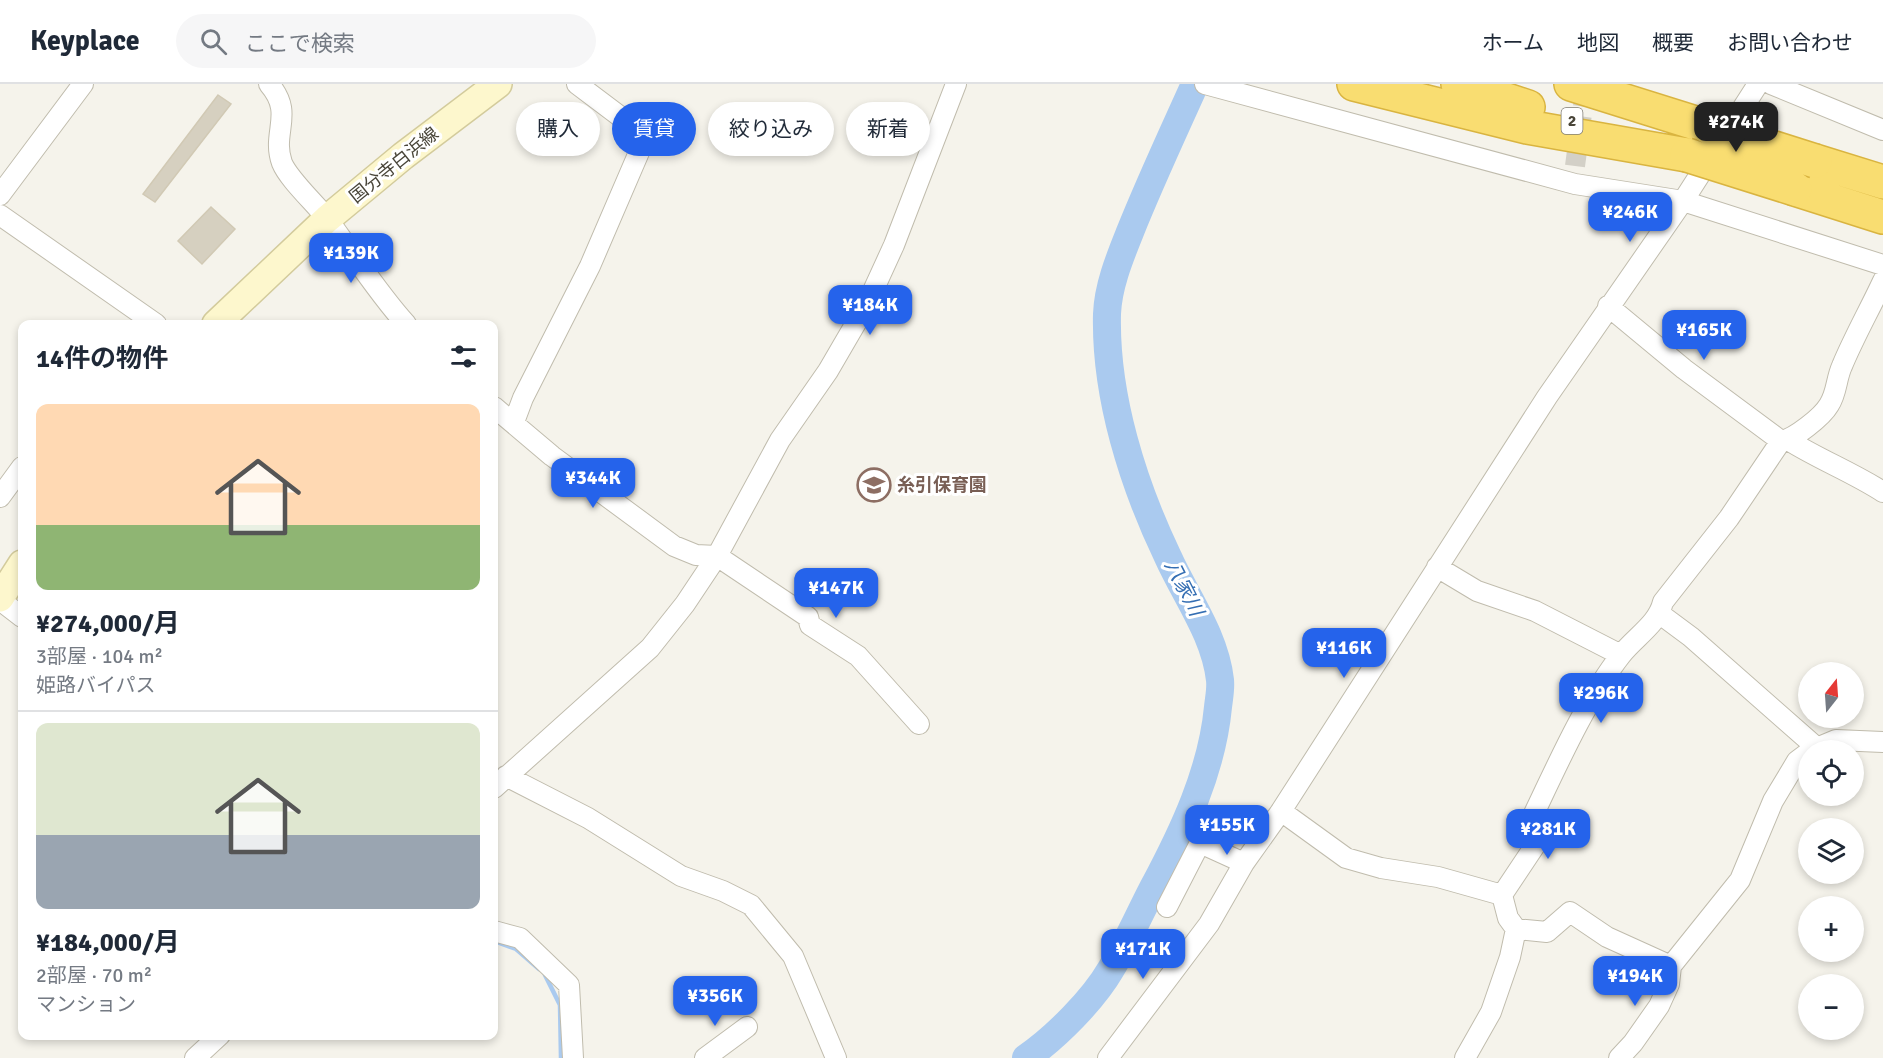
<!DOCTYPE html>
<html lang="ja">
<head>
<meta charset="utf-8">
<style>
  :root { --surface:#fff; --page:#f6f6f7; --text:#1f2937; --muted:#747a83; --line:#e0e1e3; --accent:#2563eb }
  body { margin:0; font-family:Signika,"Noto Sans JP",sans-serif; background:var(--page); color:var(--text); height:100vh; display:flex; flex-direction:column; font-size:22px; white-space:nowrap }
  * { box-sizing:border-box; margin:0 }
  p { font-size:20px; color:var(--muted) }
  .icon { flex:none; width:33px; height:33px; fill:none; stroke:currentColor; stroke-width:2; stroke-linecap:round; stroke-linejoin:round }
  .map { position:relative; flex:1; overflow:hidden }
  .drawer { position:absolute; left:18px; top:236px; width:480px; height:720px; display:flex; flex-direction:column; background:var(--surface); border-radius:12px; box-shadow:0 3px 9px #0003 }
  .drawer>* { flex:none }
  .guide { position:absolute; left:516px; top:18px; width:570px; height:54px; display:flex; gap:12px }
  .needle { width:39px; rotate:17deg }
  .fabs { position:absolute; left:1798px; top:578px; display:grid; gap:12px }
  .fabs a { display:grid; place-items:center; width:66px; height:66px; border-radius:50%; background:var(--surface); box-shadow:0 3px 9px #0003; font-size:30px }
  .price { position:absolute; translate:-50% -51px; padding:0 14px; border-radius:12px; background:var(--accent); color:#fff; font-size:20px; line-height:39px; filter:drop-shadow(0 2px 3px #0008) }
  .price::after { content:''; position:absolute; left:50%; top:36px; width:18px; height:14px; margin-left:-9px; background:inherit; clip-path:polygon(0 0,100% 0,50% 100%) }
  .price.selected { background:#222; color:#fff }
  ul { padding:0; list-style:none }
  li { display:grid; align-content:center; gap:12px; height:318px; padding:0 18px }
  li+li { border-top:2px solid var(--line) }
  li span { display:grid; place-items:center; height:186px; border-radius:12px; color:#555 }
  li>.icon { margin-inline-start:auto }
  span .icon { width:108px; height:108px; fill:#fffc; stroke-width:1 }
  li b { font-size:26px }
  h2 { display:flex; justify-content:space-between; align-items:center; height:72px; padding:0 18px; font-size:26px }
  .tag { padding:0 21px; border-radius:27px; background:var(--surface); box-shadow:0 3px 9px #0003; font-size:21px; line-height:54px }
  .tag.selected { background:var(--accent); color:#fff }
  header { display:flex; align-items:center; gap:36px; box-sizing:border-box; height:84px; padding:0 30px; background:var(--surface); border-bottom:2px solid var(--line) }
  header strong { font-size:28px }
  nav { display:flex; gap:33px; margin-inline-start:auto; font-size:21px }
  .search { width:420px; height:54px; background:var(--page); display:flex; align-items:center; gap:15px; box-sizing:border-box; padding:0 21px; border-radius:33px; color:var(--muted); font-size:22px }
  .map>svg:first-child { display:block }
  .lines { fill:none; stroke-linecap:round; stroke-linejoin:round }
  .stream { stroke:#aacaef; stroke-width:4.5 }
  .river { stroke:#aacaef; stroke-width:28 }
  .building { fill:#d6d0c0; stroke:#d1c9b4; stroke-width:1.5 }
  .minor-tunnel { stroke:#d3d0c7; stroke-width:20; stroke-dasharray:20 10; stroke-linecap:butt }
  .minor-casing { stroke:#c0bcad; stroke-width:22 }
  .secondary-casing { stroke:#d3cb9c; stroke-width:30 }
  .motorway-casing { stroke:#d9b440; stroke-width:36 }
  .minor { stroke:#fff; stroke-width:20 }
  .secondary { stroke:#fdf7cd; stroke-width:27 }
  .motorway { stroke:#f9dd71; stroke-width:33 }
  .motorway-bridge-casing { stroke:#d9b440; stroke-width:36; stroke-linecap:butt }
  .motorway-bridge { stroke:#f9dd71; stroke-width:33 }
  .labels { text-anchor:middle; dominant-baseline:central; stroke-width:6; stroke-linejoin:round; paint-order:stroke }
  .shield { fill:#fff; stroke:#807d74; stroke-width:1.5 }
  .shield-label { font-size:16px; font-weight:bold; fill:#494539 }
  .street-label { font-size:18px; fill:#494539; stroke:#fff }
  .education-label { font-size:18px; font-weight:bold; fill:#785e54; stroke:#fff; text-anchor:start }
  .water-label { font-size:20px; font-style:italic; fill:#346eb3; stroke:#fff }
</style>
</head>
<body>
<header>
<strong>Keyplace</strong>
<div class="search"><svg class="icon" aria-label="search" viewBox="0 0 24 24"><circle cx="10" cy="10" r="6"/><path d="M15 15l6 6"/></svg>ここで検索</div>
<nav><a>ホーム</a><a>地図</a><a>概要</a><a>お問い合わせ</a></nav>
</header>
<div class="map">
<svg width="1883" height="974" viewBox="0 0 1883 974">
  <rect width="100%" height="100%" fill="#f5f3eb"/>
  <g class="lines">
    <path class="stream" d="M494,857L516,865L539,885
      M545,891L560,921L561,974"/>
    <path class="river" d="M1026,974C1056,953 1093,916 1111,885C1127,859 1139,831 1153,804C1183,748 1212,687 1218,623C1219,614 1221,605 1220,596C1215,551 1186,513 1168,473C1133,400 1105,312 1107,230C1108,202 1120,173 1130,148C1150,98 1173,49 1195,0"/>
  </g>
  <path class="building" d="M218,11L231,20L155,118L143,110Z
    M211,123L235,145L202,180L178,157Z"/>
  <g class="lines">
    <path class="minor-tunnel" d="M1575,82L1586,0"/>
    <g class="minor-casing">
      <path id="minor" d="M269,0C295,30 271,48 282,79C289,96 317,121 328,136C354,171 377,208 406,240
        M1205,0L1575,100L1683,117L1883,181
        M1771,0L1883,46
        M0,111L83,0
        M0,131L156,240
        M1608,222L1684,285L1781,357
        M494,323L552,372L674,462L696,471L717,472L808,533L810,541L858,572L919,640
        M514,338L523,314L590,182L646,52L577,0
        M1788,356C1820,376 1852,388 1883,408
        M0,413L22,383
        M1437,483L1477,507L1535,527L1621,571
        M0,516L22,533
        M1660,530L1691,553L1816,663
        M1812,666L1836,656L1883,658
        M506,692L588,734L681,792L723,807L751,821L793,872L836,974
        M494,704L650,564L685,520L717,472L780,356L828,287L867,220L894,161L956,0
        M1281,727L1346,774L1381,784L1438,793L1502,811
        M1502,811L1540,754L1529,740C1555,686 1585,617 1621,571C1635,553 1658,540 1663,518L1729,434L1781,357C1794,355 1822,333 1829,321C1837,309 1836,295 1842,282C1854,253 1870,225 1883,197
        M1502,811L1508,834L1516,845L1547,848L1570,828L1607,853L1671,882
        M1167,823L1200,759L1244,779
        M494,847L520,854L569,901L573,974
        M195,974L220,951
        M705,974L747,943
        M1108,974L1209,840L1244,779L1281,727L1547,313L1683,117L1758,0
        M1465,974L1491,928L1510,873L1516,845
        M1619,974L1633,959L1659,922L1669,900L1671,882L1740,796L1773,717L1797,677L1809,668"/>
    </g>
    <g class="secondary-casing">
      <path id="secondary" d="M216,240L327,135L403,72L498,0
        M0,514L22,480"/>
    </g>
    <g class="motorway-casing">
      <path id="motorway" d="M1354,0L1527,43L1687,71
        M1458,0L1528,23
        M1571,0L1708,43
        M1815,77L1883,98
        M1795,105L1883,133"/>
    </g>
    <use href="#minor" class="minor"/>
    <use href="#secondary" class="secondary"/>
    <use href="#motorway" class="motorway"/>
    <g class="motorway-bridge-casing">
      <path id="motorway-bridge" d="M1708,43L1815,77
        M1687,71L1795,105"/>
    </g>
    <use href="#motorway-bridge" class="motorway-bridge"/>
  </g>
  <defs>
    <g id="school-ring" transform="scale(1.725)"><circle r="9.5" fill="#fff" stroke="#8d6e63" stroke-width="1.5"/><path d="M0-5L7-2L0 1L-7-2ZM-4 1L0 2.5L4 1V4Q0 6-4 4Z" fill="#8d6e63"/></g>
  </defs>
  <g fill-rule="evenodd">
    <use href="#school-ring" x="874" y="401"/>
  </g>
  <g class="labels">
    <rect class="shield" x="1561.5" y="24" width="21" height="26" rx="4.5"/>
    <g class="shield-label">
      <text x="1572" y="37">2</text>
    </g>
    <g class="street-label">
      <text transform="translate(394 81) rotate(-39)">国分寺白浜線</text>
    </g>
    <g class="education-label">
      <text x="897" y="401">糸引保育園</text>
    </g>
    <g class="water-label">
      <text transform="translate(1184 504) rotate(63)">八家川</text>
    </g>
  </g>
</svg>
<div class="fabs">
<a><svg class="needle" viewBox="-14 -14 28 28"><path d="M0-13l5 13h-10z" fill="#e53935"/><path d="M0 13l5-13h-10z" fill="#747a83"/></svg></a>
<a><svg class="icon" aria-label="locate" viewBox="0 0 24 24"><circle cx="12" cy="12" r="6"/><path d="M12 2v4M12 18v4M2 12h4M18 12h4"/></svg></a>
<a><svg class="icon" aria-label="layers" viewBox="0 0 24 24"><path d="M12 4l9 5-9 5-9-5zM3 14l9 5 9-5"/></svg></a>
<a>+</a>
<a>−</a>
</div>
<b class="price selected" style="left:1736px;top:69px">¥274K</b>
<b class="price" style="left:1630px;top:159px">¥246K</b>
<b class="price" style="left:351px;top:200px">¥139K</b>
<b class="price" style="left:870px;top:252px">¥184K</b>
<b class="price" style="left:1704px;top:277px">¥165K</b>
<b class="price" style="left:593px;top:425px">¥344K</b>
<b class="price" style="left:836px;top:535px">¥147K</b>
<b class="price" style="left:1344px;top:595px">¥116K</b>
<b class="price" style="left:1601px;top:640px">¥296K</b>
<b class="price" style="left:1227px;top:772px">¥155K</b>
<b class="price" style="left:1548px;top:776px">¥281K</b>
<b class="price" style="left:1143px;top:896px">¥171K</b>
<b class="price" style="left:1635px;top:923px">¥194K</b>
<b class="price" style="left:715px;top:943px">¥356K</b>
<div class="guide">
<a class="tag">購入</a>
<a class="tag selected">賃貸</a>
<a class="tag">絞り込み</a>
<a class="tag">新着</a>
</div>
<section class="drawer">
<h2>14件の物件<svg class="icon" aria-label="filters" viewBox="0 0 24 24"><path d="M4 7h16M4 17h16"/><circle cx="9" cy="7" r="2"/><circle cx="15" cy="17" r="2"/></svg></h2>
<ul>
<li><span style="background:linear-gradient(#ffd9b3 65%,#8fb573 0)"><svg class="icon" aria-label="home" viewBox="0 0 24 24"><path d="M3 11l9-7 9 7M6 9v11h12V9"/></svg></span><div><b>¥274,000/月</b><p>3部屋 · 104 m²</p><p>姫路バイパス</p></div></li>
<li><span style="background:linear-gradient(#dfe7d0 60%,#9aa5b1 0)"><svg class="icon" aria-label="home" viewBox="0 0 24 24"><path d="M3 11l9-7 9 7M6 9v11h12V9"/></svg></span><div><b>¥184,000/月</b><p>2部屋 · 70 m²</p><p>マンション</p></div></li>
</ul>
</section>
</div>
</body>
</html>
